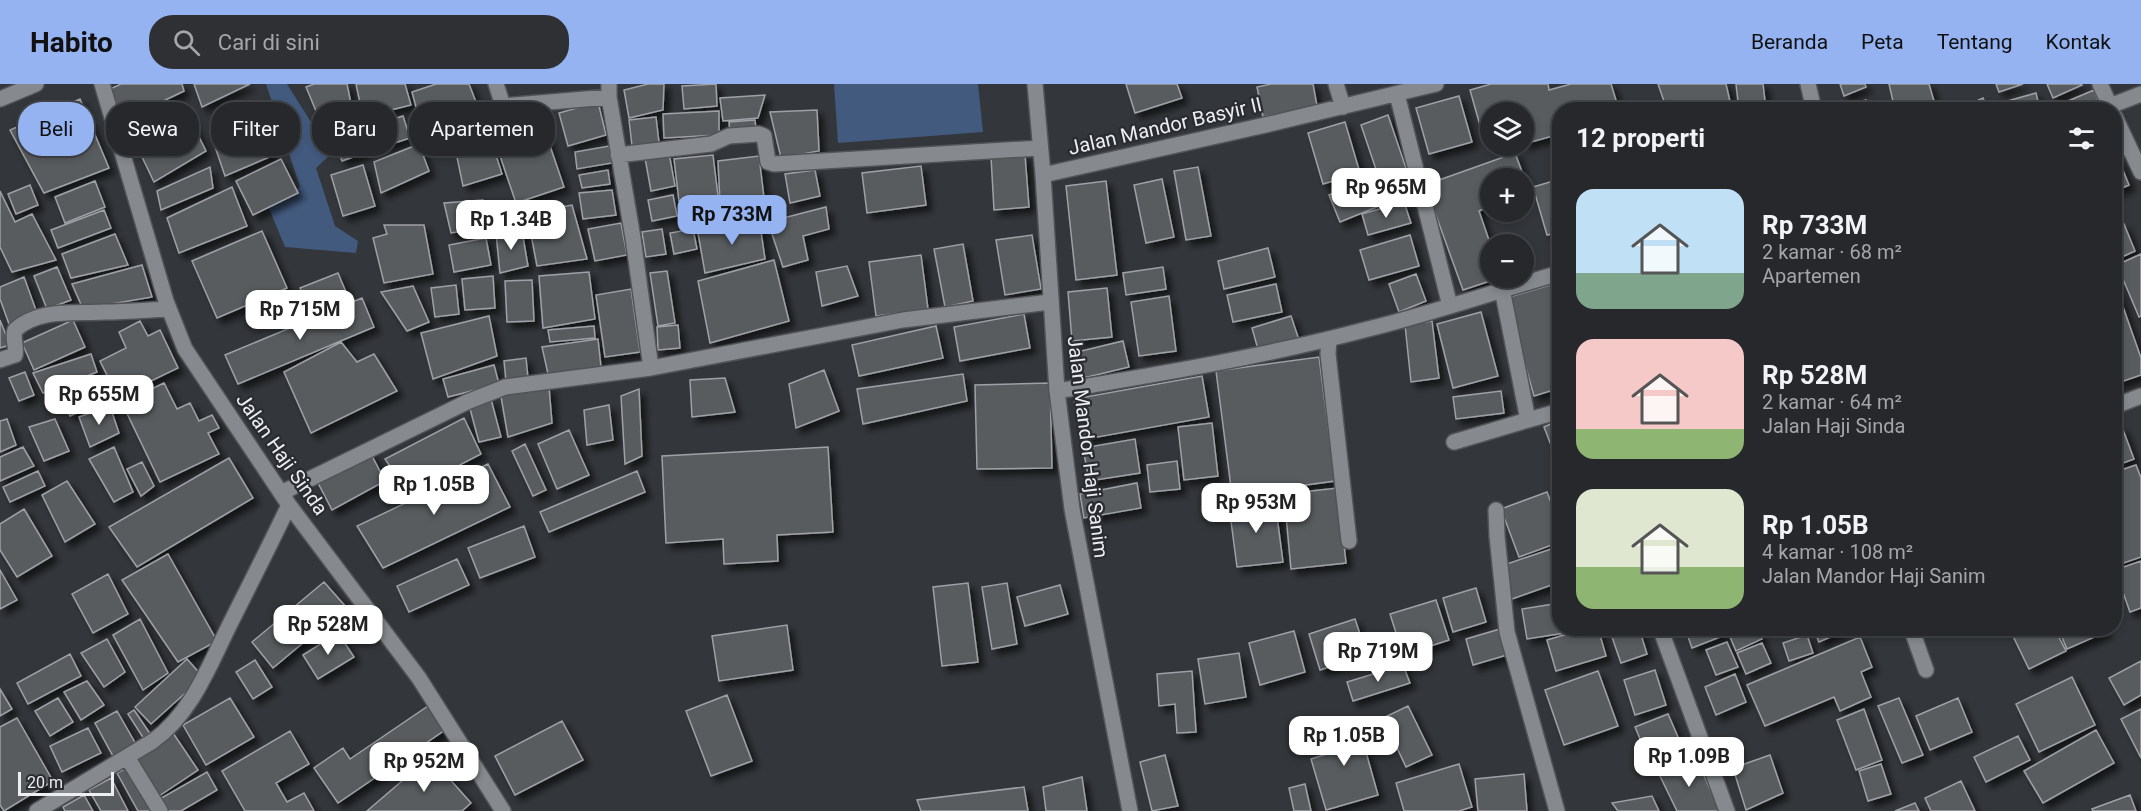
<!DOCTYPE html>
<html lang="id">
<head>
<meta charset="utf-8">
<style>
  :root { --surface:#26282c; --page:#2e3034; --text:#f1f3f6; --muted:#a4a6a9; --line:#424448; --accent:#95b2f1 }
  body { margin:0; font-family:Roboto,sans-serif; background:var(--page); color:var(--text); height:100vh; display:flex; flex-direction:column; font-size:22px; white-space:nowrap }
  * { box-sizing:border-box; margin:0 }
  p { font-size:20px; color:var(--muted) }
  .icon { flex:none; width:33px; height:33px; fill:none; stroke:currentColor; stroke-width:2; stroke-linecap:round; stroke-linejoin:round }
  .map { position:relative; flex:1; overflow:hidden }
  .side { position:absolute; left:1552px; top:18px; width:570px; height:534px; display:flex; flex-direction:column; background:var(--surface); border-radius:24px; box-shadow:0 3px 9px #0003,0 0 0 2px var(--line) }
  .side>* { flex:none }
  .banner { position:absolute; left:18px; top:18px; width:570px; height:54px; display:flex; gap:12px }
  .tools { position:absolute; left:1480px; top:18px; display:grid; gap:12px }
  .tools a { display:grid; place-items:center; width:54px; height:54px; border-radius:50%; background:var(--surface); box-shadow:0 3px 9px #0003,0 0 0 2px var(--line); font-size:30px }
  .scale { position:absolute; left:18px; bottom:15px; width:96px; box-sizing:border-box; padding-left:6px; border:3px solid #eceef1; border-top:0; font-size:16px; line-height:21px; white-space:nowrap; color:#eceef1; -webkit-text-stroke:4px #292c30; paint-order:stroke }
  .price { position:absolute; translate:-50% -51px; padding:0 14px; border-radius:12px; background:#fff; color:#222; font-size:20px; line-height:39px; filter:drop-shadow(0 2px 3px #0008) }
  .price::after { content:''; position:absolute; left:50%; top:36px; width:18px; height:14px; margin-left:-9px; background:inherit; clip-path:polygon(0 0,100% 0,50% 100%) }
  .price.on { background:var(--accent); color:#111 }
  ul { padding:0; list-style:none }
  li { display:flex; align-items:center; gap:18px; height:150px; padding:0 24px }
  li span { display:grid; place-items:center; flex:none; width:168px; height:120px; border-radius:18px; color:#555 }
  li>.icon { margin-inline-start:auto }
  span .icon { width:72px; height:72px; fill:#fffc; stroke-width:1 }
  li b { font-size:26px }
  h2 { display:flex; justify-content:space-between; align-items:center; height:72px; padding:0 24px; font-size:26px }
  .pill { padding:0 21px; border-radius:24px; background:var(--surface); box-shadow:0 3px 9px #0003,0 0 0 2px var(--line); font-size:21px; line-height:54px }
  .pill.on { background:var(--accent); color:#111 }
  header { display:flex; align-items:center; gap:36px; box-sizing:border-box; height:84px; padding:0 30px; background:var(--accent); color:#111 }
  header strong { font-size:28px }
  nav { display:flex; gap:33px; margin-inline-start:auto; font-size:21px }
  .search { width:420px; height:54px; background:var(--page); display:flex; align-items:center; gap:15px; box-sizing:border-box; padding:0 21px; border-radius:24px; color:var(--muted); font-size:22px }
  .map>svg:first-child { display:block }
  .green { fill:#425a7e }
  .building { fill:#585b5f; stroke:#9ea1a6; stroke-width:1.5; filter:url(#shadow) }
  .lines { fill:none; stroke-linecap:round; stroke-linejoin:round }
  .minor-casing { stroke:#515357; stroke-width:18 }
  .tertiary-casing { stroke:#515357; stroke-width:18 }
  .minor { stroke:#868a8e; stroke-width:15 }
  .tertiary { stroke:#868a8e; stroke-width:15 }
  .labels { text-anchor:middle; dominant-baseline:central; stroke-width:4.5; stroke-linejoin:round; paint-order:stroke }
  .street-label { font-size:20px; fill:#eceef1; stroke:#292c30 }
</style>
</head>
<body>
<header>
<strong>Habito</strong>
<div class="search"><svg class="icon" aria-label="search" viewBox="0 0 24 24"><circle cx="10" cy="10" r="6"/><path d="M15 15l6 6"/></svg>Cari di sini</div>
<nav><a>Beranda</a><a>Peta</a><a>Tentang</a><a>Kontak</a></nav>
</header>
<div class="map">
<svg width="2141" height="727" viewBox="0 0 2141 727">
  <defs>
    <filter id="shadow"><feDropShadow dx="5.5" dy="5.5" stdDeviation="3" flood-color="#0009"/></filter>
  </defs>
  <rect width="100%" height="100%" fill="#33363a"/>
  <path class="green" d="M266,0H287L331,70L316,84L335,142L358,157L356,169L285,163L268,122L300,103Z
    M834,0H978L983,48L838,59Z"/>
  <path class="building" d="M121,0H182L184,7L124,36L110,5Z
    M194,0H250L202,23Z
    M314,0H347L353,29L321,39L306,3Z
    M356,0H405L411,21L363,33Z
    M436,0H469L483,36L426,61L412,8Z
    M648,0H664L663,26L629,34L624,6Z
    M716,0L717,22L684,25L682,2Z
    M1126,0H1177L1182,14L1135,29Z
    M1271,0H1313L1317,22L1263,33L1257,3Z
    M1491,0H1548L1549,6L1571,0H1611L1619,26H1560V50L1524,60V28H1491V50L1483,52L1470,6Z
    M1658,0H1726L1732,26H1703L1701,19L1681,26H1667Z
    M1736,0H1763L1766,26H1739Z
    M1840,0H1865L1866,3L1844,12Z
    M1889,0H1929L1936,24L1895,26Z
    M1996,0H2023L1999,8Z
    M2047,0H2081L2082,1L2053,14Z
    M2094,6L2102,26H2055L2054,23Z
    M2036,9L2040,26H1999L1997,20Z
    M765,11L758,34L723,37L720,14Z
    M1459,12L1472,58L1429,70L1416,24Z
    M1983,14L1988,26H1957Z
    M80,15L109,84L44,109L10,46Z
    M1866,16L1869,26H1838L1863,17Z
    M598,18L606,51L568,62L559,29Z
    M184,23L206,67L154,98L129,46Z
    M817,26L819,67L781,74L770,28Z
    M719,27V51L664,54L663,30Z
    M257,30L274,71L225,92L210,48Z
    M1388,31L1412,102L1385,112L1361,41Z
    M403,32L410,54L376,65L369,43Z
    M656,33L659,59L632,62L629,36Z
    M755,36L756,46L730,49L729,38Z
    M1345,38L1360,89L1323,100L1308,49Z
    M358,39L367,68L342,77L332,48Z
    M489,49L502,90L463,102L453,54Z
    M547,53L564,103L516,119L499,69Z
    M419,60L429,87L381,109L374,78Z
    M609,62L612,79L577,85L575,68Z
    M669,69L675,102L651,107L645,74Z
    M1515,69L1530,109L1524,111V94H1491V122L1479,127L1491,162V194H1499L1463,206L1425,101Z
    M713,71L718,112L679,117L674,75Z
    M1025,71L1029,123L994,126L991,73Z
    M759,72L764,114L720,118L718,77Z
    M2118,74L2129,101L2115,107V75Z
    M281,75L298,109L253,131L236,97Z
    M363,81L375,122L343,132L331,91Z
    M921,82L926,121L867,129L862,89Z
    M210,83L213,104L161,126L157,107Z
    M1198,83L1211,152L1186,156L1174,87Z
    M608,86L610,100L582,104L579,91Z
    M815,86L820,112L790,119L785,90Z
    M1162,95L1174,153L1146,159L1134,101Z
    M1560,95V148L1547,151L1533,103Z
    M1368,96L1379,122L1340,138L1329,111Z
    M95,97L105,123L65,139L55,113Z
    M1106,97L1117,191L1076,196L1066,102Z
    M30,101L38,121L16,130L8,110Z
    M232,103L247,142L179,169L167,134Z
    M612,106L616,131L583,135L579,109Z
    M0,107L15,138L32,130L56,176L12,188L0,163Z
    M673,111L677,132L652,137L648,116Z
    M483,116L488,143L451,149L444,119Z
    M759,118L760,132L722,137L720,123Z
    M1404,118L1411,139L1368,151L1362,130Z
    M710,120L713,138L687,142L684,124Z
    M572,121L587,175L537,182L527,129Z
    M826,123L829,145L803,152L808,176L783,183L768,138Z
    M104,126L111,144L58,164L51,146Z
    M759,134L765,175L705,189L698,149Z
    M621,139L627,171L595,177L588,145Z
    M2124,140L2135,167L2115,176V144Z
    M384,141H424L433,190L384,199L373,154L387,150Z
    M662,145L666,170L646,173L642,148Z
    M693,145L697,165L674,170L670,149Z
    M262,147L287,204L217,234L192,177Z
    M522,147L528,182L500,189L496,149Z
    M115,150L128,181L71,194L62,170Z
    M1032,151L1041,205L1005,211L996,156Z
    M1410,151L1419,182L1369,196L1360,166Z
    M486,154L491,181L454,188L449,161Z
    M963,160L973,217L945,223L934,165Z
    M1268,164L1275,193L1224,205L1218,177Z
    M2141,170V232L2139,233L2117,181Z
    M921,171L928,225L876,232L869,178Z
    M774,176L789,237L710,259L698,197Z
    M142,181L152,213L83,225L72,200Z
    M847,182L858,212L822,222L816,188Z
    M57,183L71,216L47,225L34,192Z
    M1163,183L1166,205L1126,211L1123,189Z
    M667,187L675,239L658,242L650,189Z
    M589,188L595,235L543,244L539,192Z
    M338,189L346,208L308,225L300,204Z
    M1416,190L1426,217L1399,228L1389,200Z
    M493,192L495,224L465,226L462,195Z
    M24,193L37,229L9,240L0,215V203Z
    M532,196L534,237L507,238L505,197Z
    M1560,198V304L1534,312L1506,214Z
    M1276,200L1282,228L1233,238L1227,211Z
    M2115,200L2141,274V291L2115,300Z
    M456,201L459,230L435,233L431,204Z
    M413,202L429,238L407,247L381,208Z
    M1107,204L1112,253L1072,257L1068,208Z
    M631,205L640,268L605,273L596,211Z
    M1169,212L1176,267L1139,272L1131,218Z
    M362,214L374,243L238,300L225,271Z
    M1481,228L1498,292L1453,304L1437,240Z
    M1024,230L1030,264L960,277L954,243Z
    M489,232L497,272L433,295L421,249Z
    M1291,232L1299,256L1259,269L1252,244Z
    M0,236L10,261L0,264Z
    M73,236L85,263L34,286L22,259Z
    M140,237L148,252L160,246L178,284L118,313L100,277L126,264L119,248Z
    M1432,237L1439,294L1411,298L1405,241Z
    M678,241L680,264L658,266L657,243Z
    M594,242L595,254L550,258L548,246Z
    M936,242L943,274L859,292L852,261Z
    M598,255L601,283L548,290L542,263Z
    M1123,257L1129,283L1075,296L1069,270Z
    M341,258L357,278L374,270L397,307L311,349L284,288Z
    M91,270L97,288L43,309L33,289Z
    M1319,273L1335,397L1232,411L1216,287Z
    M526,274L528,294L506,297L504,277Z
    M494,281L499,300L448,313L443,295Z
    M824,286L839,327L796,344L789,300Z
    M25,288L34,311L19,317L9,294Z
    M963,290L967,317L863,340L857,305Z
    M1202,292L1209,333L1081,356L1074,315Z
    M725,294L735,328L692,333L690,296Z
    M92,297L102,318L70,332L60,310Z
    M164,299L177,325L190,319L199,337L212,331L219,344L208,349L219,370L160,398L122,319Z
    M1050,299L1052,384L977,385L975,301Z
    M549,303L552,339L508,353L500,307Z
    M639,305L642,372L625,380L621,312Z
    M1501,307L1504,329L1456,335L1453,313Z
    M491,315L501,353L479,358L469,321Z
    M609,321L613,356L587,361L584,326Z
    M110,322L119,349L90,363L79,333Z
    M464,334L481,370L408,408L385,375Z
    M7,335L16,361L0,368V337Z
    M55,335L69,367L44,377L29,343Z
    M1560,336V385L1544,343Z
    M1212,339L1218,392L1184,396L1178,343Z
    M2122,343L2134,375L2115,382V346Z
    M569,346L589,391L557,405L538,360Z
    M1135,355L1140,389L1089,397L1083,364Z
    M525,360L546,406L533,412L512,367Z
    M23,363L34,382L0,397V373Z
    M114,363L133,408L114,418L89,375Z
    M828,363L833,448L777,451L778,477L724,480L723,455L666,459L662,372Z
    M370,368L385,397L332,426L317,397Z
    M229,374L253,414L137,483L109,443Z
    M1177,377L1180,405L1150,408L1147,381Z
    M142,378L154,402L141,412L127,385Z
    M488,380L510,423L383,484L357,442Z
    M2136,381L2141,394V473L2115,482V432L2120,431L2115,418V388Z
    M38,387L45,402L10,418L3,403Z
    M637,387L645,408L549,448L540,428Z
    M67,397L95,440L65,458L42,411Z
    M1137,399L1141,424L1084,434L1080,410Z
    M1338,404L1346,479L1291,485L1284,410Z
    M1547,408L1560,442V458L1519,473L1501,425Z
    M1275,417L1283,478L1237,483L1229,422Z
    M24,425L52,472L17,493L0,466V440Z
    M524,442L535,473L480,494L468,464Z
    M1560,462V498L1512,515L1501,482Z
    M168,470L217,557L178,578L122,496Z
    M457,475L469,501L409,528L397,502Z
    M2141,477V524L2130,528L2115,486Z
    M0,486L17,516L0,525Z
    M108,490L128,530L93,549L72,510Z
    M324,498L346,523L273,584L252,558Z
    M968,499L978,578L942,582L933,503Z
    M1007,499L1017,560L992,565L982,503Z
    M1060,501L1068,530L1025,542L1017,513Z
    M1476,504L1486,538L1453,548L1443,514Z
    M1436,516L1449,556L1403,571L1390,530Z
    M1560,519V544H1571V548L1527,555L1522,525Z
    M140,535L168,589L143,606L113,551Z
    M1355,535L1367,571L1320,586L1309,550Z
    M787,541L793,586L719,597L712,552Z
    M1588,544H1598L1606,572L1556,587L1547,556Z
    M1635,544H1639L1647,570L1621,579L1612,553Z
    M1685,544H1722L1725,551L1692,564Z
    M1736,544H1757L1762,555L1736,567L1728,548Z
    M1813,544H1851L1819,558Z
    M2009,544H2054L2066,567L2029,585Z
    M2058,544H2104L2106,548L2067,565Z
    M1500,545L1507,571L1473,581L1466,555Z
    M1294,547L1305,588L1260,601L1249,559Z
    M338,549L354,573L318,595L303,571Z
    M1807,551L1813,569L1789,577L1783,559Z
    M1860,553L1872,583L1861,588L1871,613L1840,627L1834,613L1765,642L1747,601Z
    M107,555L125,588L104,603L81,569Z
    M1727,558L1738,583L1716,591L1706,566Z
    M1762,559L1771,579L1746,590L1737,569Z
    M1239,569L1246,613L1205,620L1198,575Z
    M70,570L81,592L28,620L17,599Z
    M187,575L203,593L151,640L135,623Z
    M255,576L272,603L253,615L236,588Z
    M2141,577V611L2124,621L2109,594Z
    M1403,581L1410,599L1353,617L1347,598Z
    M1655,586L1666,621L1635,631L1624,596Z
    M1192,587L1196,648L1177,649L1175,620L1159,622L1157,590Z
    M1598,587L1618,642L1564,661L1545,606Z
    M1735,590L1746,618L1716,631L1705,603Z
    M2072,593L2095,641L2039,668L2016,620Z
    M87,597L104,621L81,636L64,608Z
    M0,605L12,625L0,632Z
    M727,611L752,677L711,692L686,627Z
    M58,614L73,638L50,652L35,627Z
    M230,614L254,653L206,681L183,641Z
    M1899,614L1923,671L1902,679L1878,622Z
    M1958,614L1972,648L1930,666L1916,632Z
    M428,622L445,646L338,719L314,684L343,664L350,675Z
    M1408,622L1432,671L1406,683L1383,634Z
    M1864,625L1882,676L1856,686L1837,636Z
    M2141,625V674L2121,635Z
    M134,626L151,651L144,655L128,630Z
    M117,627L137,662L114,674L95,639Z
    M1668,630L1682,662L1649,676L1635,643Z
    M17,634L53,697L4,727L0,721V643Z
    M1357,636L1378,711L1326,726L1311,675L1327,670L1321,646Z
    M562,637L583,676L515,711L495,672Z
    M88,644L101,669L62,688L50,662Z
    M2096,646L2114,679L2043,719L2024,687Z
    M290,647L309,680L276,699L287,718L304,709L314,727H245L222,687Z
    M173,649L198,686L159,712L135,674Z
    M2018,652L2030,676L1986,698L1974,673Z
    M1165,671L1178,722L1152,727L1140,678Z
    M1770,671L1783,709L1746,726L1733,684Z
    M1695,672L1720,727H1677L1659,690Z
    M430,673L471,719L462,727H367Z
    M1459,680L1472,723L1459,727H1404L1396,699Z
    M1881,680L1891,710L1868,717L1859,687Z
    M128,683L152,727H138L117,689Z
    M207,688L217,706L181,727H164L158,716Z
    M1524,690L1527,727H1478L1475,695Z
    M1082,693L1087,727H1046L1043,703Z
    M111,694L128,727H101L89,706Z
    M1961,697L1975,727H1931L1925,714Z
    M1305,700L1311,727H1294L1289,704Z
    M1024,703L1028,727H921L917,716Z
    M84,711L93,727H65L63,723Z
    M2130,711L2136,727H2093L2092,725Z
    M1652,712L1659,727H1618L1612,719Z
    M1915,719L1919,727H1895Z"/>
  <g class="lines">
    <g class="minor-casing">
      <path id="minor" d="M102,0L166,217L185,265L289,421L419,594L503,727
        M496,0L503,22L609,13
        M609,0V13L633,154L651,284L903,236L1050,218
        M1035,0L1043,91L1057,307L1072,425L1130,727
        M1336,0L1343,23
        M1808,0L1814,26
        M1397,10L1450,222
        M0,15L36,0
        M2110,22L2141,10
        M2115,68L2127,61
        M618,71L711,60L729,52L759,50L764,52L768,78L774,80L1040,64
        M1043,91L1274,39L1436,0
        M1502,205L1528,336L1560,327
        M1329,255L1328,270L1349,457
        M0,276L15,271C17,262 12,254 15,246C39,224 75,230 104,228C126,228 147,226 169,225
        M1057,307C1161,290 1266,272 1368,245C1433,229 1496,207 1560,189
        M2115,322L2141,312
        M1454,358L1528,336
        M281,409L467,318L505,303L651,284
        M1496,426L1497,452L1507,548L1557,727
        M1660,544L1727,727
        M1911,544L1926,586
        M127,673L160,727
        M37,727L153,657C192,629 209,582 230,540C250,500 270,461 289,421"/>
    </g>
    <g class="tertiary-casing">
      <path id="tertiary" d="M2100,0L2112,26
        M2115,33L2141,88"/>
    </g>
    <use href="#minor" class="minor"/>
    <use href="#tertiary" class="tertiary"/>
  </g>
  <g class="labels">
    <g class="street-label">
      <text transform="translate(1165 42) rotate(-13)">Jalan Mandor Basyir II</text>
      <text transform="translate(1088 363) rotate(83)">Jalan Mandor Haji Sanim</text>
      <text transform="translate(282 370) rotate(55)">Jalan Haji Sinda</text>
    </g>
  </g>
</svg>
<div class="tools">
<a><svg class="icon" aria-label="layers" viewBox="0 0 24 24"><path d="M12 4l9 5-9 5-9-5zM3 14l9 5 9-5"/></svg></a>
<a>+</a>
<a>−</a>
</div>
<div class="scale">20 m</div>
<b class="price" style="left:1386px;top:135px">Rp 965M</b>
<b class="price on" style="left:732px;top:162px">Rp 733M</b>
<b class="price" style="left:511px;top:167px">Rp 1.34B</b>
<b class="price" style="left:300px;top:257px">Rp 715M</b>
<b class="price" style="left:99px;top:342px">Rp 655M</b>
<b class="price" style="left:434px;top:432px">Rp 1.05B</b>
<b class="price" style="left:1256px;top:450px">Rp 953M</b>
<b class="price" style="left:328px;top:572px">Rp 528M</b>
<b class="price" style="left:1378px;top:599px">Rp 719M</b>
<b class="price" style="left:1344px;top:683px">Rp 1.05B</b>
<b class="price" style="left:1689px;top:704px">Rp 1.09B</b>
<b class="price" style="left:424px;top:709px">Rp 952M</b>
<div class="banner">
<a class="pill on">Beli</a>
<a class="pill">Sewa</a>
<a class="pill">Filter</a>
<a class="pill">Baru</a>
<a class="pill">Apartemen</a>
</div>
<section class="side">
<h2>12 properti<svg class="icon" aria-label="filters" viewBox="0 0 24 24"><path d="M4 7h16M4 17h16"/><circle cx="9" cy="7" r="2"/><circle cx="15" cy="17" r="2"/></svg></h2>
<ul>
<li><span style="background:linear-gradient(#bfe0f5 70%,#7fa58c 0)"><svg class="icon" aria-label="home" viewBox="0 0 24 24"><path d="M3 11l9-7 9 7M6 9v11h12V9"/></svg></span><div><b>Rp 733M</b><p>2 kamar · 68 m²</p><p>Apartemen</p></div></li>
<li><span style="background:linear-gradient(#f6c9c9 75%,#8fb573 0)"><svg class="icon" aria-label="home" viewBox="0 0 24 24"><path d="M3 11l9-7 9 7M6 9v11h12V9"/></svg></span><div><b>Rp 528M</b><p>2 kamar · 64 m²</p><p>Jalan Haji Sinda</p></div></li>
<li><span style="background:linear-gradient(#dfe7d0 65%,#8fb573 0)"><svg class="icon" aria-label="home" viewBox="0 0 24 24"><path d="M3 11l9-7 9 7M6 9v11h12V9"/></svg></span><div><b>Rp 1.05B</b><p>4 kamar · 108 m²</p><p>Jalan Mandor Haji Sanim</p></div></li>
</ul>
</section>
</div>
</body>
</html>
